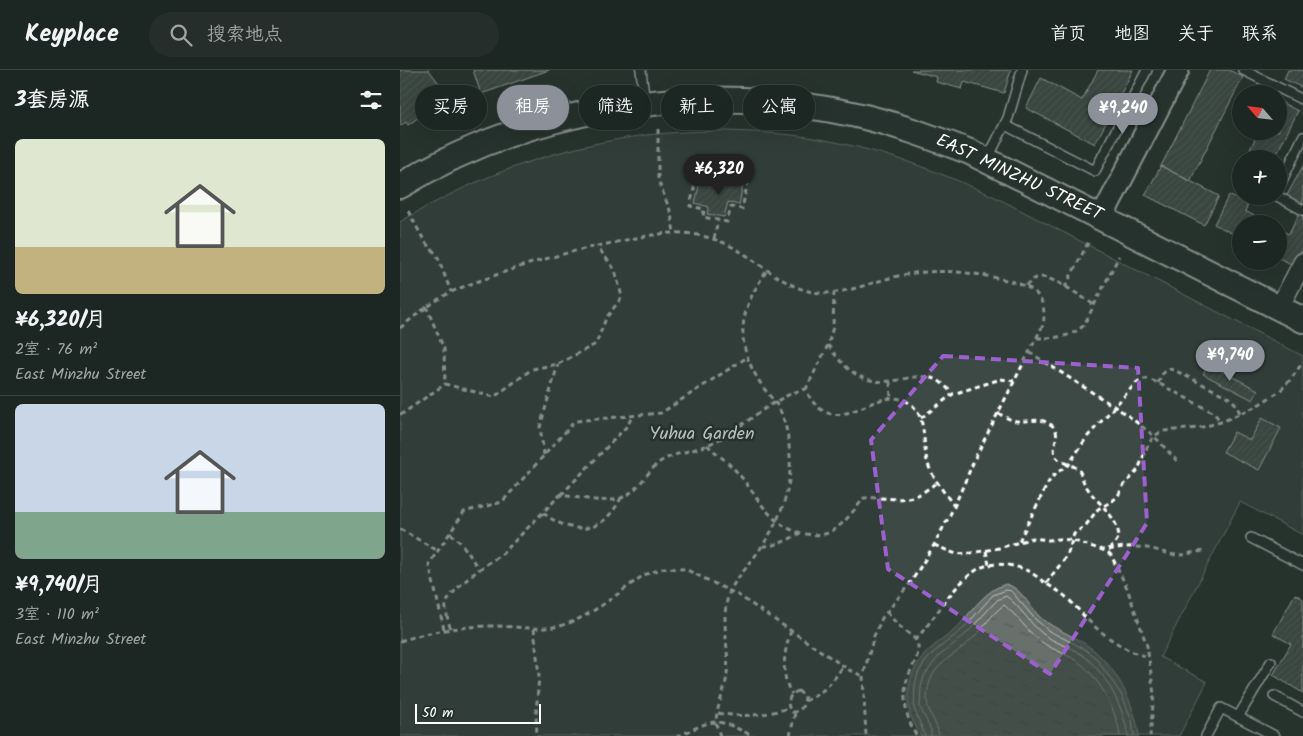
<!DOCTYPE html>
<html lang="zh">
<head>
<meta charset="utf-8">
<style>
  :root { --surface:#1c2622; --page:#252e2a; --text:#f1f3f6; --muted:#a0a5a5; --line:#3a4340; --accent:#8c9099 }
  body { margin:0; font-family:Kalam,"LXGW WenKai TC",sans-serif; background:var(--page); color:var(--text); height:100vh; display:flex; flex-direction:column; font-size:19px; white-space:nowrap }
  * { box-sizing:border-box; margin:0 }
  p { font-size:16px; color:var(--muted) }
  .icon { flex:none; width:28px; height:28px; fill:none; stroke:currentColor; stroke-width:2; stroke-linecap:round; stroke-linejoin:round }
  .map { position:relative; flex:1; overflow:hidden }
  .drawer { display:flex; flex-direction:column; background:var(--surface); width:400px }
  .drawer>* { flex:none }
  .banner { position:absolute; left:15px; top:15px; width:475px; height:45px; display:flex; gap:10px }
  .needle { width:32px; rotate:298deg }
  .tools { position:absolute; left:832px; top:15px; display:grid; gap:10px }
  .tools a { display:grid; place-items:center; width:55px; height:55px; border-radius:50%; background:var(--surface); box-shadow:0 5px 20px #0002,0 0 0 1px var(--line); font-size:25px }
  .scale { position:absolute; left:15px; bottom:12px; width:126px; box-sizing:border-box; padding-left:5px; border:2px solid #fff; border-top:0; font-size:14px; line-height:18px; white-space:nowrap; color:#fff; -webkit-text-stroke:4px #26332d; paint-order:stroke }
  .price { position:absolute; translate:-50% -42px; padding:0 11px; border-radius:18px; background:var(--accent); color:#fff; font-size:16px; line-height:32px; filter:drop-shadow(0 1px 2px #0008) }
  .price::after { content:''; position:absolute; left:50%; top:30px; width:15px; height:11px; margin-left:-8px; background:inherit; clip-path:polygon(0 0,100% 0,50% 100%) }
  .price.selected { background:#222; color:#fff }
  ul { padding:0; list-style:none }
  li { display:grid; align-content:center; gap:10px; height:265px; padding:0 15px }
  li+li { border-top:1px solid var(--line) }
  li span { display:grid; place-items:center; height:155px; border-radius:8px; color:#555 }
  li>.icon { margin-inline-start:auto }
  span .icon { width:90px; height:90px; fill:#fffc; stroke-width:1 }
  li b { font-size:21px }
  h2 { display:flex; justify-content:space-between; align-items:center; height:60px; padding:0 15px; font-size:21px }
  .pill { padding:0 18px; border-radius:22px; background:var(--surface); box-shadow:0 5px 20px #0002,0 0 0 1px var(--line); font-size:18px; line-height:45px }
  .pill.selected { background:var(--accent); color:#fff }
  header { display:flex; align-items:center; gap:30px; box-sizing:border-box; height:70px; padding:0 25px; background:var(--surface); border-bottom:1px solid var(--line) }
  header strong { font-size:24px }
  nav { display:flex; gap:28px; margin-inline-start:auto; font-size:18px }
  .search { width:350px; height:45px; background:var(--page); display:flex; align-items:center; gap:12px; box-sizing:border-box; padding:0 18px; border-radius:28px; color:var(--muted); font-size:19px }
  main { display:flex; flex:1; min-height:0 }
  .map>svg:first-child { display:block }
  .park { fill:#3e4944; stroke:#9ea4a2 }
  .water { fill:url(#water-ripples); stroke:#a4a9a7 }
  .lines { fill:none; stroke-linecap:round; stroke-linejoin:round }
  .shore { stroke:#c2c6c4; stroke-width:1 }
  .building { fill:url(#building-hatch); stroke:#fff }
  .service-casing { stroke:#fff; stroke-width:12 }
  .minor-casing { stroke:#fff; stroke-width:21 }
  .tertiary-casing { stroke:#fff; stroke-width:25 }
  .secondary-casing { stroke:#fff; stroke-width:28 }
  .path { stroke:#fff; stroke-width:3; stroke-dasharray:5 4; stroke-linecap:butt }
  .service { stroke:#26332d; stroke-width:9 }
  .minor { stroke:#26332d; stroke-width:18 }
  .tertiary { stroke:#26332d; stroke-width:21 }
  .secondary { stroke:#26332d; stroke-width:24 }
  .marked { fill:none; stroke:#9c61cf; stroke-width:4; stroke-dasharray:10 6; stroke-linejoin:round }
  .labels { text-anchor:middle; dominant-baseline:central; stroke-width:5; stroke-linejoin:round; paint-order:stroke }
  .street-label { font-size:18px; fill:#fff; stroke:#26332d }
  .park-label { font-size:18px; fill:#bbbfbe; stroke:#26332d }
</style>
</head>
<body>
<header>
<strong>Keyplace</strong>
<div class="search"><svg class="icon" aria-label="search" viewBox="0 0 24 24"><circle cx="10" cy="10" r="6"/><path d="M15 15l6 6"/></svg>搜索地点</div>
<nav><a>首页</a><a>地图</a><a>关于</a><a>联系</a></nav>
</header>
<main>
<section class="drawer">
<h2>3套房源<svg class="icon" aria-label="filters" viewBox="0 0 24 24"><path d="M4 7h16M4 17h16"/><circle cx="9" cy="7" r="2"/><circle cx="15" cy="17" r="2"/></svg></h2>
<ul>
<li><span style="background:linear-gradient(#dfe7d0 70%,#c2b280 0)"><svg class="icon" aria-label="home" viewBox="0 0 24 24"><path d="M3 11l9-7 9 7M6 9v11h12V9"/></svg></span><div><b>¥6,320/月</b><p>2室 · 76 m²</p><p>East Minzhu Street</p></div></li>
<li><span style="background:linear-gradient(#c9d6e8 70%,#7fa58c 0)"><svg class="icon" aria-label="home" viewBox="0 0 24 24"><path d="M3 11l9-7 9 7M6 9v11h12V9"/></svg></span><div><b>¥9,740/月</b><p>3室 · 110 m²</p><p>East Minzhu Street</p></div></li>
</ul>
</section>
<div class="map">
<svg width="903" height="666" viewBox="0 0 903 666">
  <defs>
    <pattern id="water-ripples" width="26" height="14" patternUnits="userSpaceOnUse" patternTransform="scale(1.25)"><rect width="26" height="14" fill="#67706c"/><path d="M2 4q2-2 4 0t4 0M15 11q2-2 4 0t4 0" fill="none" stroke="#575a59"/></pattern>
    <pattern id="building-hatch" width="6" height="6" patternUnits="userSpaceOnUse" patternTransform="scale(1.25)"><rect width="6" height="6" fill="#515c57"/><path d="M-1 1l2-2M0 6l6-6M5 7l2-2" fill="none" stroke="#6b7470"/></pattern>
  </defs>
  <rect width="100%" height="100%" fill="#26332d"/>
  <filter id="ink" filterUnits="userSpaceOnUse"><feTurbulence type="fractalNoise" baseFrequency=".02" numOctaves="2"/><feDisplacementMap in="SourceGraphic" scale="10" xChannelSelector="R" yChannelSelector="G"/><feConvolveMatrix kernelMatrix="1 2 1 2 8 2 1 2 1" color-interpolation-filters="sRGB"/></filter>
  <g filter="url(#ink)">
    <path class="park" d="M327,61C354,62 380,63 407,67C473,77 534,99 595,127L903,286V465L840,432L760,587L807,612L779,666H0V152C76,106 159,76 247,65C274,62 300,61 327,61Z"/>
    <path class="water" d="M606,514C622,518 629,537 641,548C656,560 672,565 687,575C715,594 735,633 739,666H521C516,657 510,648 509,638C505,616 514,593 530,579C540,570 552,564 560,554C574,539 585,520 606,514Z"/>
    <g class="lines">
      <path class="shore" d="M525,666L514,638L515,615L518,603L525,592L533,583L563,559L593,525L606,520L611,521L635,549L649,561L683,578L696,588L721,624L732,650L734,666
        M531,666V660L520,637L521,617L524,606L538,587L567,563L597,530L606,526C618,534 630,554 643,564C655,573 669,576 681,584C705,600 724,638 728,666
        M539,666C538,653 527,643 527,629C527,619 530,608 536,600C546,588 561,580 572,569C583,559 591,544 604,535C617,545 626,560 639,570C650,579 665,583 677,591C698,605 717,641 720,666"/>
    </g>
    <path class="building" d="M0,0H29L46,23L35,31L37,34L8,55L6,52L0,56Z
      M73,0H149L81,24Z
      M511,0H611L604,23L564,12L562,19L536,12L537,7Z
      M698,0H733L695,74L626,38L641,8L682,30Z
      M810,0H829L843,7L790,111L761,96Z
      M888,0H903V18L884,9Z
      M879,31L898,41L874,89H845L859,61H879Z
      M761,96L819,126L804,155L745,125Z
      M903,96V136L886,127Z
      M316,108L343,114L339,135L328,132L324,147L307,144L309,137L295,133L300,111L315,114Z
      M829,125L848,135L845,141L870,154H841V168L814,154Z
      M899,144L903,146V181L895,196L879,188V159L889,164Z
      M808,294L858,320L853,330L803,304Z
      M862,348L881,358L859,400L823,382L834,362L850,370Z
      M895,524L903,529V623L873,605L891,574L873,564Z"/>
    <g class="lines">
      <g class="service-casing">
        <path id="service" d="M241,0L245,34
          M843,0L903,30
          M605,55L695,101L747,0
          M587,90L608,48L622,0
          M879,117L903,67
          M877,126L903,140
          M851,468L903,495
          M874,626L903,642
          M838,647L871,592
          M806,666L821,638L875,666"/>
      </g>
      <g class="minor-casing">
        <path id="minor" d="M879,238L903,192"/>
      </g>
      <g class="tertiary-casing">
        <path id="tertiary" d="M702,147L778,0"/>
      </g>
      <g class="secondary-casing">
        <path id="secondary" d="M0,116C132,35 301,11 452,44C493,53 531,67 570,82L903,250"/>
      </g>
      <path class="path" d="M258,59V110L271,143L274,163
        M313,104L348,111L342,139L331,137L327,152L303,147L304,139L290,136L297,106L312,110Z
        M8,141L25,172L37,185L51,222
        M314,169L318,150
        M626,216C630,212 633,208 640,207C652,206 684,228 694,235
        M665,217L689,171
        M434,222L433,257L428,275L406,319C409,327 412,332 419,338C446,360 476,317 506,331C529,343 521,374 528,394C533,409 545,423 554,436
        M26,236L44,279L45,314
        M0,258C16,245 31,233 49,223C62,217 75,212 88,208C128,193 170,181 212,173C232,169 252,164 272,163C285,162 300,165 313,169C352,180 378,219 420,223C444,224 467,214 490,208C531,197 569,201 610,211C634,217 648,228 643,255L576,386L554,437L534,475L511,512L482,548L474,566L463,606L466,666
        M637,268C654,268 671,268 684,255L719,186
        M428,275C449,305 466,317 503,309C513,307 525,305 535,309C542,312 547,318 553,324
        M629,282L726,344L754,366L777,391
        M490,312L491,328
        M758,313L763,303L770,299L774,300L828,327L835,333L840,343
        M0,343L2,344L45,314L94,327L132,299L158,294L196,274L206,248L222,227L215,200L197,176
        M598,343C606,348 614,352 623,351C633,351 641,348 650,354C665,363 648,377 657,388C663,394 671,394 678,399C682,403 682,411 686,416C697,434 717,444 719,467L714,475L706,481
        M521,348L553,324L601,309L614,311
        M307,375C317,384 328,392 336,401C359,426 368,457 406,464C414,465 424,466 432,461C444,454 455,439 464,428C499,426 507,437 537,412
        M144,385L140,357L158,294
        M161,425L228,355L232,346
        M143,443C174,466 202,465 221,428
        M0,459L38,481
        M50,463C63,473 70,485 78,499
        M619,471L648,413L654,405L669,394L687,367L736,313L742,309H748L758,313L814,343L821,352
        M534,475L556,484L572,483L599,478L633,468L648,470L660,469L671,470L706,481L711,485L727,518L747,576L754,624L750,666
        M363,476C377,476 388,470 400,463
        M709,480C722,476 738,476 752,479C761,481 769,485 779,485C788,485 796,480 806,482
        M586,481L589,495
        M646,513L663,491L668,483L674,464L686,455L698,439L711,432L718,426L723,416L738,400L748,375L754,366L763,361L799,358L821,352L855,337L880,321L891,309L903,292
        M487,542C492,548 497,555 503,559C509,564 514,566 517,573C522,585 510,598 507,610C502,629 506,649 517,666
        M50,558C49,552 45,542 46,535C49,520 88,492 101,485L160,425C177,427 204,434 221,428C237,422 245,405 257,394C271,383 291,382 307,375C342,361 370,327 406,319
        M134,558L139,605L136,645L137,666
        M44,559L29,494L64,442L102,432L175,351L261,343L346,288
        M391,561C384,580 380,607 392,624
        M515,570C536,548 550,518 575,501C590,490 614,494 630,502C635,505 640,509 645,513C653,518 661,522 667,528C678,538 687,551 699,560C712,571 732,584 749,587
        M0,571C31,561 62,556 94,556C116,556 138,561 159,556C189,549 219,522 244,505L264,498L285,499L338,525L449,600L463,606
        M398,621L405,626C405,634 401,643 392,642C387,636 387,631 392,624Z
        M405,631C423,623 433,612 443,596
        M318,643C341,648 367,645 388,638
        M277,666C289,662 302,653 315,652C327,652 342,661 353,666
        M320,666C319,662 316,656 316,652C316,637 326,619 327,604C330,576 319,548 330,521C335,510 345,500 352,490C376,459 392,426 390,386C389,373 387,357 382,345C378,333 368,325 361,314C333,271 339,240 368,199
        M390,666L395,643"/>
      <use href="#service" class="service"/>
      <use href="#minor" class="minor"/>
      <use href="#tertiary" class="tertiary"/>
      <use href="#secondary" class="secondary"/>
    </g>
  </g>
  <path d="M0 0H903V666H0ZM543,286L738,298L747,453L650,604L488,499L471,370Z" fill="#26332d" fill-opacity=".55" fill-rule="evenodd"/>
  <path class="marked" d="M543,286L738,298L747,453L650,604L488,499L471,370Z"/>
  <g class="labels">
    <g class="street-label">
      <text transform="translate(619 108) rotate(25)">EAST MINZHU STREET</text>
    </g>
    <g class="park-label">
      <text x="302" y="364">Yuhua Garden</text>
    </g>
  </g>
</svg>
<div class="tools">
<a><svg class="needle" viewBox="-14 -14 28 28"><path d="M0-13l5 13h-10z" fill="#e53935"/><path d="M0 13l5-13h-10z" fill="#a0a5a5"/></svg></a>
<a>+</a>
<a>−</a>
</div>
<div class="scale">50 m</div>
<b class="price" style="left:723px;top:65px">¥9,240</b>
<b class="price selected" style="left:319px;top:126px">¥6,320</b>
<b class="price" style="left:830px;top:312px">¥9,740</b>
<div class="banner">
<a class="pill">买房</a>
<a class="pill selected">租房</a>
<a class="pill">筛选</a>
<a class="pill">新上</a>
<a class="pill">公寓</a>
</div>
</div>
</main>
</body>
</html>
